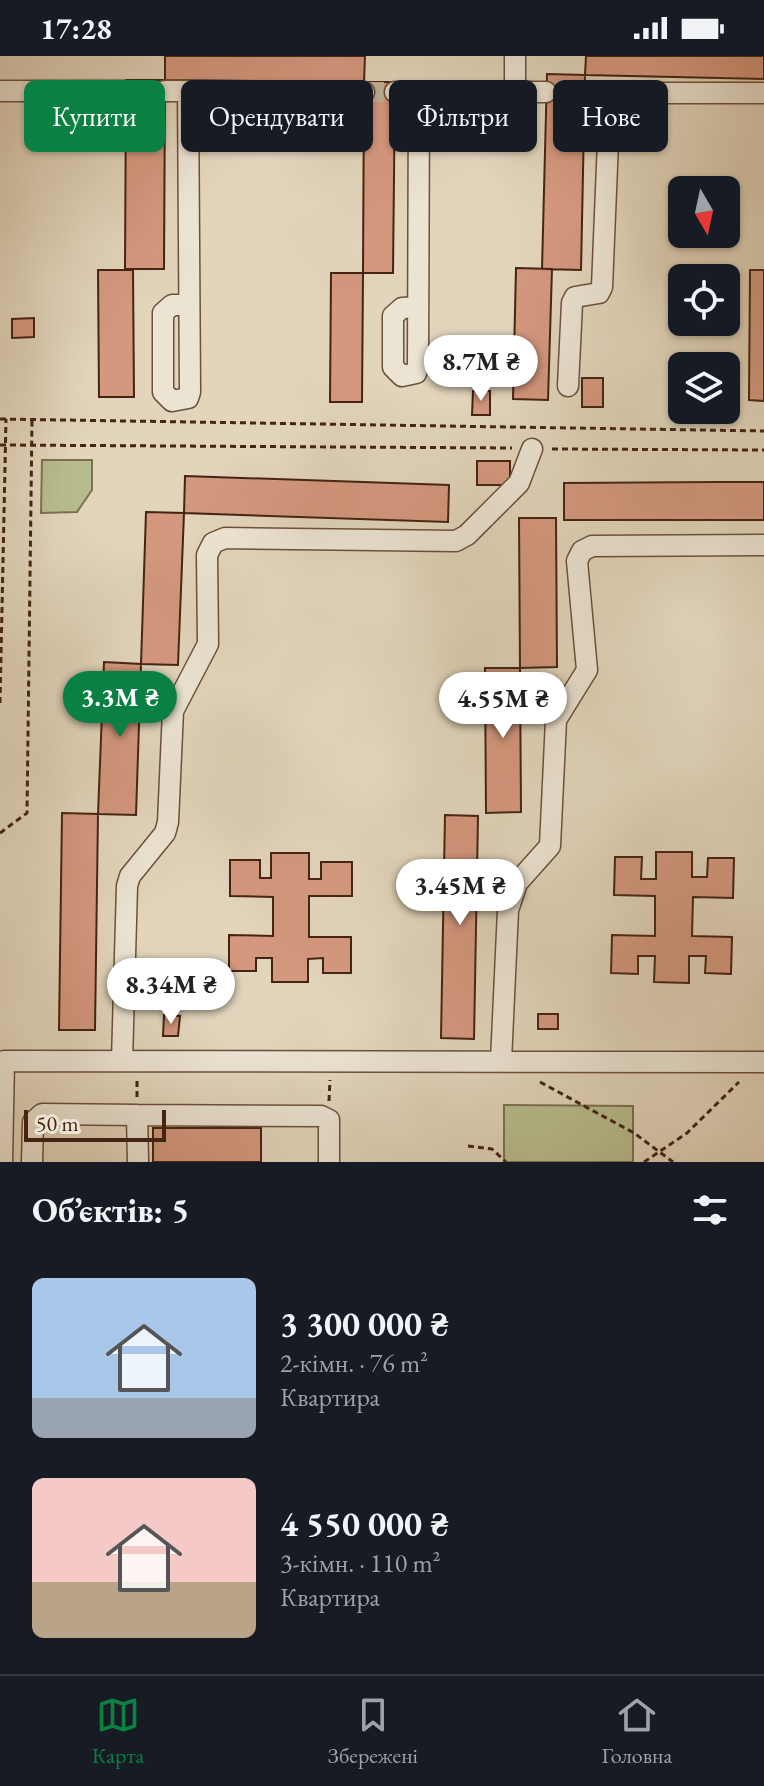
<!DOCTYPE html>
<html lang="uk">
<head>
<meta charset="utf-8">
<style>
  :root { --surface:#171b24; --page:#242831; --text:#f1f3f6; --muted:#9ea1a6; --line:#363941; --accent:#0b8043 }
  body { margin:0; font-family:"EB Garamond",serif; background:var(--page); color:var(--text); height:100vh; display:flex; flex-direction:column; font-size:30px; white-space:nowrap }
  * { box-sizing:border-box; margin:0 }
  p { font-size:26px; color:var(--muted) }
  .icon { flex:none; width:44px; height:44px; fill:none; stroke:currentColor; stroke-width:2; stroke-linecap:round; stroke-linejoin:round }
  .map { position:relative; height:1106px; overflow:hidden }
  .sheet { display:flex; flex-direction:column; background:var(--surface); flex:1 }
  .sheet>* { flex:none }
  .hud { position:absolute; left:24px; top:24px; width:716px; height:72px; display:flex; gap:16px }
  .needle { width:52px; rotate:171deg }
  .tools { position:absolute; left:668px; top:120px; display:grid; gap:16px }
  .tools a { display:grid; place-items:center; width:72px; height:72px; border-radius:12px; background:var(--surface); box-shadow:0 2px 6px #0004; font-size:40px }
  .scale { position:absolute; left:24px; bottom:20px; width:142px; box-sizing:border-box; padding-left:8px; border:4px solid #442412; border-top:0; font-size:22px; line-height:28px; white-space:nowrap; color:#442412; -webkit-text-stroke:6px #ece4d3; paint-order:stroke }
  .price { position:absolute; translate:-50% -68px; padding:0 18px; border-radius:28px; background:#fff; color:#222; font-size:26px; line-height:52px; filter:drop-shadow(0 2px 4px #0008) }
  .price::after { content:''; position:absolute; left:50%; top:48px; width:24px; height:18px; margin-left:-12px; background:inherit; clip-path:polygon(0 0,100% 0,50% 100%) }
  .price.current { background:var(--accent); color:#fff }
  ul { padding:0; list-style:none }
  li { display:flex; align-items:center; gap:24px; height:200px; padding:0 32px }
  li span { display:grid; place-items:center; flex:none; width:224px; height:160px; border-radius:12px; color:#555 }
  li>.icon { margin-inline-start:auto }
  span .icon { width:96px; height:96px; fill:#fffc; stroke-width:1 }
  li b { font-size:34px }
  h2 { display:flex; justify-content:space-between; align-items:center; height:96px; padding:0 32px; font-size:34px }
  .pill { padding:0 28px; border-radius:12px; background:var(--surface); box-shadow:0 2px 6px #0004; font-size:28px; line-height:72px }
  .pill.current { background:var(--accent); color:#fff }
  .status { display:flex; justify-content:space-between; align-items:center; height:56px; padding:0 40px; background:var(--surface); direction:ltr }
  .status svg { height:22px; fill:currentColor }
  .tab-bar { display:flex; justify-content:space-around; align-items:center; height:112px; border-top:2px solid var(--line); background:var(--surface); font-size:22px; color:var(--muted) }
  .tab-bar a { display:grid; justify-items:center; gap:4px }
  .tab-bar .current { color:var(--accent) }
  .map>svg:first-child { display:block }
  .green { fill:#b7bc8e; stroke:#7e7050; stroke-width:2 }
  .building { fill:#d4987f; stroke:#442412; stroke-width:2 }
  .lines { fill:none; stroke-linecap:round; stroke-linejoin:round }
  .minor-tunnel { stroke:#c2b29a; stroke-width:20; stroke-dasharray:20 10; stroke-linecap:butt }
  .minor-casing { stroke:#6c503c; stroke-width:23 }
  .path { stroke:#442412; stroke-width:3; stroke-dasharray:6 4; stroke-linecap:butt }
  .minor { stroke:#ece4d3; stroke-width:20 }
</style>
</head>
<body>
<div class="status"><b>17:28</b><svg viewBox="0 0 49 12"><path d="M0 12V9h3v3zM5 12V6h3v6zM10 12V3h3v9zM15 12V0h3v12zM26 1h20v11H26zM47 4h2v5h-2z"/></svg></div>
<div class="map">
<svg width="764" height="1106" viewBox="0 0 764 1106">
  <rect width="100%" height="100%" fill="#e2d5bc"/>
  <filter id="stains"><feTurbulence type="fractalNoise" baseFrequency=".0025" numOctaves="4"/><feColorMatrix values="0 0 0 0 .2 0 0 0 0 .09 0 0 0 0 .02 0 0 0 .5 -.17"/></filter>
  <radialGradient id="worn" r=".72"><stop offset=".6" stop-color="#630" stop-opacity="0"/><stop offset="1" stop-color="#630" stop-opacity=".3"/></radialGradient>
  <path class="green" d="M42,404H92V434L77,456L41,457Z
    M504,1049L633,1050V1106H504Z"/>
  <path class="building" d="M165,0H365L364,26L165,24Z
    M586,0H764V23L585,19Z
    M547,18L585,19L581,214L542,213Z
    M126,24H165L164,213H125Z
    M364,26H395L393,217H363Z
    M516,212L552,213L548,344L513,343Z
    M98,214H133L134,341H99Z
    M750,214H764V345L749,344Z
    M331,217H363L362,346H330Z
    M34,262V281L12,282V263Z
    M582,322H603V351H582Z
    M473,335H490V359H472Z
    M692,354H717V365H692Z
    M477,405H510V429H477Z
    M185,420L449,429L448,466L184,457Z
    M714,426H764V464H564V427Z
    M146,456L184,457L178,609L141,608Z
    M519,462H556L557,611L520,612Z
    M104,606L141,608L136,759L98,758Z
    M485,612H520L521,756L486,757Z
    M62,757L98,758L95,974H59Z
    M445,759L478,760L474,983L441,982Z
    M656,796H692V821H707L708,802H734L733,842L693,841L692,880L732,881L731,918L705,917L706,900H689V927L654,926L655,900H638V918L611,917L612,879L655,880V840L614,839L615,801H642L641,823H656Z
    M271,797H309V823H321V806H352V840H309V881H351V917H323V902L308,903V926H272V902H256V915H229V879L273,880V841L230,840V804H260V822H271Z
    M538,958H558V973H538Z
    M164,959L180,960L178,980H163Z
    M153,1072H261V1106H153Z"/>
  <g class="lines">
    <path class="minor-tunnel" d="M126,35H165
      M364,36H395
      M546,36L585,37"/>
    <g class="minor-casing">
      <path id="minor" d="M0,35H126
        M165,35L364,36
        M395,36H546
        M515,36V0
        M585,37H764
        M187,249H172L163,257V336L172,345L188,342L190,336L188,35
        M418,251L402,252L393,260V311L402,320L416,317L418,311L419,36
        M568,330L572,247L575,241L599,237L602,231L610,37
        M122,1005L127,830L130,820L165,777L168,766L173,655L208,588L207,499L213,487L225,482L456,485L467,479L519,427L532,393
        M501,1005L508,854L517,827L550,790L556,664L587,614L577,505L582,495L592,490L764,489
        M137,1059L321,1060L329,1064V1106
        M2,1106L4,1005L764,1006
        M32,1106L33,1066L42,1058L137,1059L138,1106"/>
    </g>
    <path class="path" d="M0,363L764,375
      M0,389L512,392
      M552,393L764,394
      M0,647L6,363
      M0,777L27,757L32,364
      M137,1025V1041
      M540,1026L634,1077L673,1106
      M329,1045L330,1024
      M468,1090L492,1093L506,1106
      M644,1106L687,1077L739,1026"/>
    <use href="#minor" class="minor"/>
  </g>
  <rect width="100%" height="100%" filter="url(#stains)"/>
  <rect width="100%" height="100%" fill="url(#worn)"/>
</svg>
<div class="tools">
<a><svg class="needle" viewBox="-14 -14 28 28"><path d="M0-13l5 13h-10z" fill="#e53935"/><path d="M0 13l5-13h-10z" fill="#9ea1a6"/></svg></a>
<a><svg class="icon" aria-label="locate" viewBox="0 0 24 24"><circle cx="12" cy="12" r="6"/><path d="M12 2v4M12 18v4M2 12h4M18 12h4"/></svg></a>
<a><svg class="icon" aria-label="layers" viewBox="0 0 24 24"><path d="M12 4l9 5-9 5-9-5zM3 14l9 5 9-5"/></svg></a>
</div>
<div class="scale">50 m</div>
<b class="price" style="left:481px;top:347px">8.7M ₴</b>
<b class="price current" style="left:120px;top:683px">3.3M ₴</b>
<b class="price" style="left:503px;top:684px">4.55M ₴</b>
<b class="price" style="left:460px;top:871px">3.45M ₴</b>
<b class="price" style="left:171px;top:970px">8.34M ₴</b>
<div class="hud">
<a class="pill current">Купити</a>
<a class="pill">Орендувати</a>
<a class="pill">Фільтри</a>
<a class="pill">Нове</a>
</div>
</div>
<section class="sheet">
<h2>Об’єктів: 5<svg class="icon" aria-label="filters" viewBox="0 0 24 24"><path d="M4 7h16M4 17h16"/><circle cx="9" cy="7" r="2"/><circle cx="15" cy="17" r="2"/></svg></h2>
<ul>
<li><span style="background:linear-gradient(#a9c7e8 75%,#9aa5b1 0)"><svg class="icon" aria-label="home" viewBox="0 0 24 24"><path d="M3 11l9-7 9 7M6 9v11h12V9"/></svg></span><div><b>3 300 000 ₴</b><p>2-кімн. · 76 m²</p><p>Квартира</p></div></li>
<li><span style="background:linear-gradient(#f6c9c9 65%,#b9a48a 0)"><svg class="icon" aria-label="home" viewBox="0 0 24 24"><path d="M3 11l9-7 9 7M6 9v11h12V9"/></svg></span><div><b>4 550 000 ₴</b><p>3-кімн. · 110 m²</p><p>Квартира</p></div></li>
</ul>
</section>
<nav class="tab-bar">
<a class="current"><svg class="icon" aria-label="map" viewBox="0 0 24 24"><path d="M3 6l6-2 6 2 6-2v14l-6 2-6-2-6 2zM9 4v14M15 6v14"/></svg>Карта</a>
<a><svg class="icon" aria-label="saved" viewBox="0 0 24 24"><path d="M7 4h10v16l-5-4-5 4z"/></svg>Збережені</a>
<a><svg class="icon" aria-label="home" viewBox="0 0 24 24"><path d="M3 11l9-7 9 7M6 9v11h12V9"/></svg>Головна</a>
</nav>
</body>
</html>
